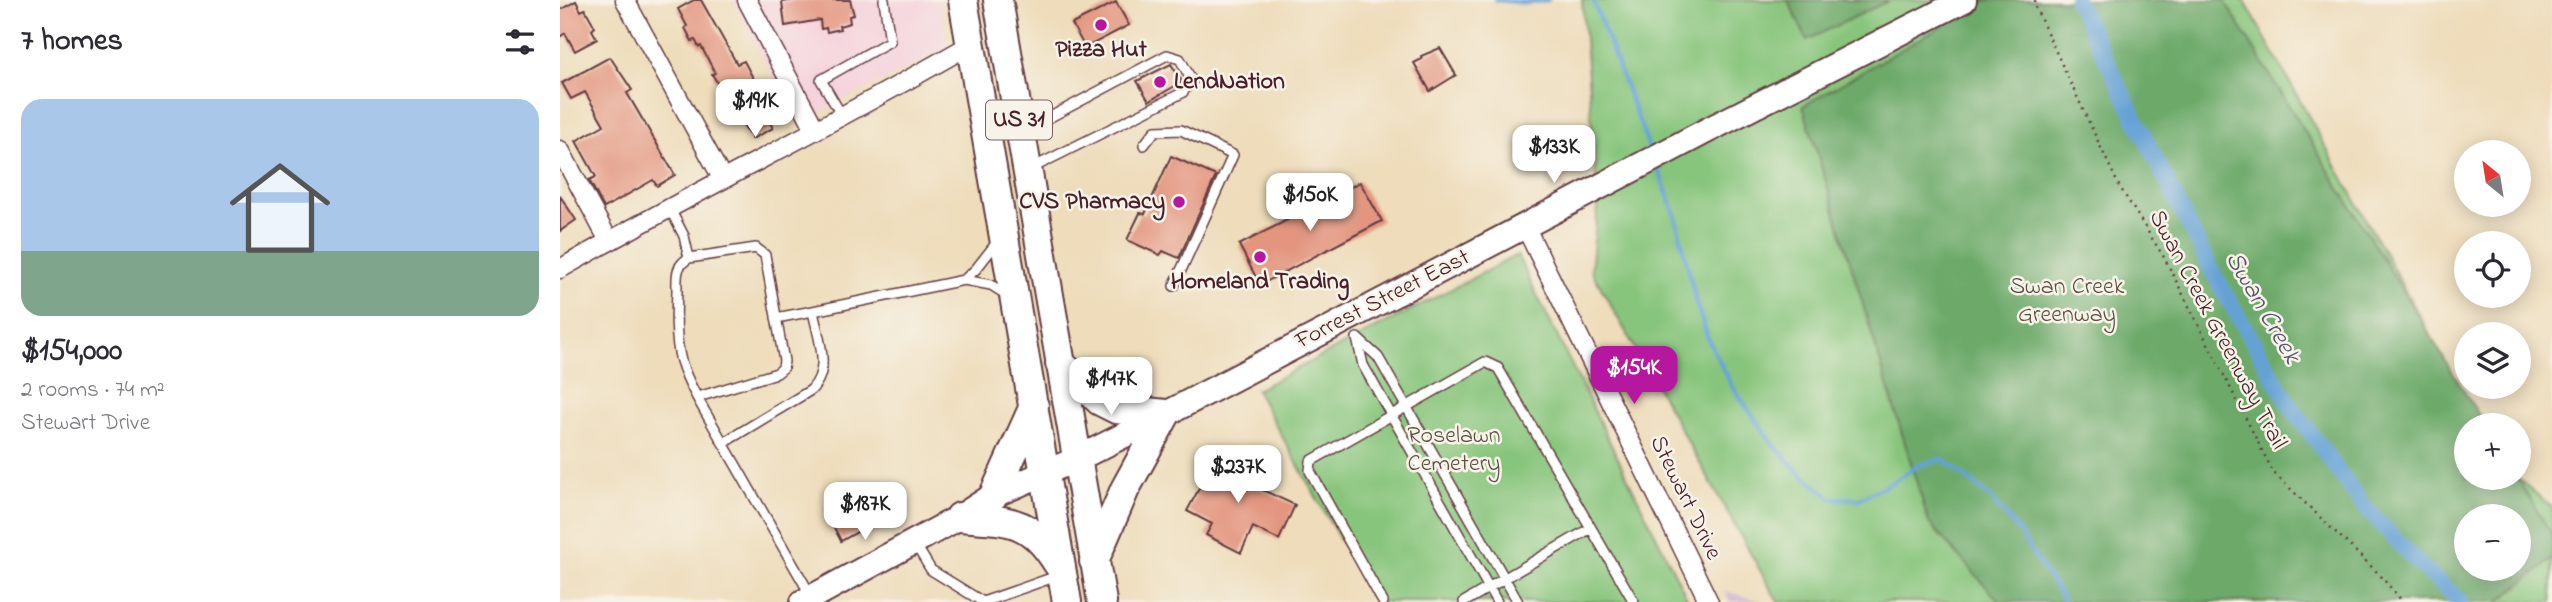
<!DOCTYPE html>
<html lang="en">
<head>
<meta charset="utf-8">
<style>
  :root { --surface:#fff; --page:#f2f2f3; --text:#2b2b33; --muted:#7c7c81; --accent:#b5179e }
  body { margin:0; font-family:"Indie Flower",sans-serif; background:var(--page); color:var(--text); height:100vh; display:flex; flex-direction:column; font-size:26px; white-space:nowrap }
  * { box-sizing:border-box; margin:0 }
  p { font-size:23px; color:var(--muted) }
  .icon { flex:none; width:38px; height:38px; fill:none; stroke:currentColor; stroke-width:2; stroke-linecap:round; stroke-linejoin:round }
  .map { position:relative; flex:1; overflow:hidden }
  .side { display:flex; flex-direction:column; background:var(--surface); width:560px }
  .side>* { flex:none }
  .needle { width:46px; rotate:330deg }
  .fabs { position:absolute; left:1894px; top:140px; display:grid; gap:14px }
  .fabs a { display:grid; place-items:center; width:77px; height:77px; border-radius:50%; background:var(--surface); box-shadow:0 4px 18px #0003; font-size:35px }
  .price { position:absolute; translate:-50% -60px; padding:0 16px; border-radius:14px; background:#fff; color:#222; font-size:23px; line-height:46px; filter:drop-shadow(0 2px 4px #0008) }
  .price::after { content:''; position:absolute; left:50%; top:42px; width:21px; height:16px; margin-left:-10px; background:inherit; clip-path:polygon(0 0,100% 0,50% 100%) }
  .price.current { background:var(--accent); color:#fff }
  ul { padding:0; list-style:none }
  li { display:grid; align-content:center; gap:14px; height:371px; padding:0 21px }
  li span { display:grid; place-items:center; height:217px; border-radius:21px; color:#555 }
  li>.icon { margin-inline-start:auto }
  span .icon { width:126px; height:126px; fill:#fffc; stroke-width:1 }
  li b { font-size:30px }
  h2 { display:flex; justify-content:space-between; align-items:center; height:84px; padding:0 21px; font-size:30px }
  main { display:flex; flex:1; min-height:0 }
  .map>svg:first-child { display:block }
  .built { fill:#f5cfdb }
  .industrial { fill:#d1bdcc }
  .green { fill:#87c57b; stroke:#687253; stroke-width:2; fill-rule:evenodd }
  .forest { fill:#6daa6b; stroke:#5c644b; stroke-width:2; fill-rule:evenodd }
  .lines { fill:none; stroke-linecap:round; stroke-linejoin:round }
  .stream { stroke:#65a1d5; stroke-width:4.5 }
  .canal { stroke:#65a1d5; stroke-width:16 }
  .building { fill:#e3957f }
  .lane-casing { stroke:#633b40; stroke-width:12 }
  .street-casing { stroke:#633b40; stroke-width:21 }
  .secondary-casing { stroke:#633b40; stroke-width:28 }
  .primary-casing { stroke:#633b40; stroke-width:32 }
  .path { stroke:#633b40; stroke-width:2.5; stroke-dasharray:2 5; stroke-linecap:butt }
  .lane { stroke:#fff; stroke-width:9 }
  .street { stroke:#fff; stroke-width:18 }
  .secondary { stroke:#fff; stroke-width:24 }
  .primary { stroke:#fff; stroke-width:28 }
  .poi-dot { fill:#b5179e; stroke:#f7f3e8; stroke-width:2.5 }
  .labels { text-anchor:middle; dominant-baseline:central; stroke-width:5; stroke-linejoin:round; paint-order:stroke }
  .shield { fill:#f7f3e8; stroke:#7e5f64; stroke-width:2 }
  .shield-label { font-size:23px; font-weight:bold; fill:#4a1f2b }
  .poi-label { font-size:24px; font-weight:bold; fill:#4a1f2b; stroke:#f7f3e8 }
  .park-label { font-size:24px; fill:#5c5143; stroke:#f7f3e8 }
  .street-label { font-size:24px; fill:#4a1f2b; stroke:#f7f3e8 }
  .water-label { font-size:26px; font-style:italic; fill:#55536f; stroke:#f7f3e8 }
</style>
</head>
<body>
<main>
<section class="side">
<h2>7 homes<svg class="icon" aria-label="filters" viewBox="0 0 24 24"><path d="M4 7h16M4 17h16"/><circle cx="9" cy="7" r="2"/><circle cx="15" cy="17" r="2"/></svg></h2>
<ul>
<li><span style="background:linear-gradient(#a9c7e8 70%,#7fa58c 0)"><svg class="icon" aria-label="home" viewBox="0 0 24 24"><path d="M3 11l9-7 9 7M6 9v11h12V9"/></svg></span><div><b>$154,000</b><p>2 rooms · 74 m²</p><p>Stewart Drive</p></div></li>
</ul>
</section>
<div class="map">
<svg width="1992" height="602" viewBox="0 0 1992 602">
  <rect width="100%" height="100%" fill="#f7f3e8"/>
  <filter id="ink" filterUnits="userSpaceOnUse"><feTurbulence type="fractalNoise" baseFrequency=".0143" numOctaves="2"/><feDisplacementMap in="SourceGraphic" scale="14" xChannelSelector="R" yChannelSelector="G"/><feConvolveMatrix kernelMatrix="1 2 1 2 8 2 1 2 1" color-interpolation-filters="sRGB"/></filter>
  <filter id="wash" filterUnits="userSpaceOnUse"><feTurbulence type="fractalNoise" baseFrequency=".00686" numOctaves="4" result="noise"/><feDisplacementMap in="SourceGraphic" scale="28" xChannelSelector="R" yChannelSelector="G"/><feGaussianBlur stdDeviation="1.57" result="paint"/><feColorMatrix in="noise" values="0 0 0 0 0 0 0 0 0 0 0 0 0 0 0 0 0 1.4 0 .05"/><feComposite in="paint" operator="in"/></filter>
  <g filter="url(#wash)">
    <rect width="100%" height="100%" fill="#eedcba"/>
    <path class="built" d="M173,0H380L388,48L237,123Z"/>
    <path class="industrial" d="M1165,591L1206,602H1170Z"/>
    <path class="green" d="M1022,0H1684L1920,425H1906V478H1957L1992,507V602H1218L1031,270L1038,206ZM1906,516H1958V569H1906Z
      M957,255L1129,602H815L696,390Z"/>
    <path class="forest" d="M1228,0H1330L1247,40Z
      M1427,0H1664L1925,425H1906V478H1957L1992,535V559L1938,602H1440L1369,523L1243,106ZM1906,516H1958V569H1906Z"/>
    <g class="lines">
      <path class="stream" d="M935,0L968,3L988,0
        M1033,0L1090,150
        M1096,164L1115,214L1137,306L1149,341L1172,386L1213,444L1239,472L1271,498L1299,499L1333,482L1357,466L1383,459L1429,496L1457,529L1505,602"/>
      <path class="canal" d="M1516,0L1652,271L1730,405L1804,506L1857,562L1901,602"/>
    </g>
    <g id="blocks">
      <path class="building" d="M134,0H141L177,64L184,61L193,78L186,82L213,128L192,139L152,74L155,73L141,46L139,47L135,40L132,41L125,28L127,26L118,9Z
        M234,0H290L294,15L289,16L290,23L279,26L280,29L267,32L266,28L261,29L260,20L225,26L222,2Z
        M16,1L21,11L25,9L35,27L32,30L37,39L15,51L5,33L0,37V10Z
        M556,2L569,25L525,48L512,24Z
        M880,48L896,75L870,91L854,63L862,59L861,56Z
        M50,57L72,90L67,93L115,175L97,186L93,180L44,208L29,180L36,177L16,141L44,125L25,92L11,99L2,83Z
        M611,64L622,82L589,101L577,81Z
        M611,156L656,176L619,258L603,251L600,255L567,240L580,213L585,214Z
        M800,182L822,221L700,285L679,245Z
        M0,196L16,220L0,231Z
        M657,455L702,474L696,487L735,505L719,540L693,527L681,553L646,535L652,524L627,511Z
        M287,496L304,528L281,541L264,508Z"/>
    </g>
  </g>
  <g filter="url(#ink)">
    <use href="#blocks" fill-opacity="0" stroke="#633b40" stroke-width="2"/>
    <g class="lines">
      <g class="lane-casing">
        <path id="lane" d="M282,116L261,80L330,41L324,0
          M464,131L607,55L620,59L632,81L622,93L472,168
          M584,145L595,131L621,130L673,155L614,286
          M109,207L124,236L129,258
          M438,241L416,269L404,280L431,285L447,295
          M216,318L253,311
          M138,397L217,373L223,368L224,361L205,255L196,248L129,258C115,266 117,276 117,291C116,314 115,339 121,361C130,390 149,417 163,443
          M354,542L371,570L423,602L500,575
          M250,594L163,443L251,390C272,369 258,338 253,311L404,280
          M823,602L750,471L751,461L925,362L938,368L1074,602
          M904,602L1031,528
          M937,602L803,365L797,338L818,357L958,602"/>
      </g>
      <g class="street-casing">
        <path id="street" d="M65,0L162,178
          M187,0L255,129
          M0,150L49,241
          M965,226L1149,602
          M0,269C135,191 276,123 411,44"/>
      </g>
      <g class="secondary-casing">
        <path id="secondary" d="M243,602L400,517L434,495L517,459L606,414L1148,130L1404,0"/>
      </g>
      <g class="primary-casing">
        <path id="primary" d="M403,0L507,602
          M438,0L542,602
          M500,363L540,401L556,409L606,414L565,489L534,561
          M434,495L474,406
          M400,517C450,521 470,518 498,564"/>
      </g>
      <path class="path" d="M1475,0V7L1558,184L1605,259L1713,472L1817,572L1843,602"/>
      <use href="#lane" class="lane"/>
      <use href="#street" class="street"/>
      <use href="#secondary" class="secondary"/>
      <use href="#primary" class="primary"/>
    </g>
  </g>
  <g class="poi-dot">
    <circle cx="541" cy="25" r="7"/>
    <circle cx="600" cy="82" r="7"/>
    <circle cx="619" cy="202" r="7"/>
    <circle cx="700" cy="257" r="7"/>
  </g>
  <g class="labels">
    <rect class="shield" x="426" y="100.5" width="66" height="39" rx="5"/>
    <g class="shield-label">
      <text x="459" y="120">US 31</text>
    </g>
    <g class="poi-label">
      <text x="541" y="50">Pizza Hut</text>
      <text x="614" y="82" text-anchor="start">LendNation</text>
      <text x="605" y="202" text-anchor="end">CVS Pharmacy</text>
      <text x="700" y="282">Homeland Trading</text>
    </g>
    <g class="park-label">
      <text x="1507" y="287">Swan Creek<tspan x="1507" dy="28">Greenway</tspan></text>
      <text x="894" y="436">Roselawn<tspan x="894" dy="28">Cemetery</tspan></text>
    </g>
    <g class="street-label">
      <text transform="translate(823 300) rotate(-27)">Forrest Street East</text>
      <text transform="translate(1657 330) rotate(62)">Swan Creek Greenway Trail</text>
      <text transform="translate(1125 498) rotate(64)">Stewart Drive</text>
    </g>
    <g class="water-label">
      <text transform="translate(1702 308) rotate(60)">Swan Creek</text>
    </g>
  </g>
</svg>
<div class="fabs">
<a><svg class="needle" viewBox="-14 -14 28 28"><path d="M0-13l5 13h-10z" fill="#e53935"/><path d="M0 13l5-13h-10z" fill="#7c7c81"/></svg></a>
<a><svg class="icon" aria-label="locate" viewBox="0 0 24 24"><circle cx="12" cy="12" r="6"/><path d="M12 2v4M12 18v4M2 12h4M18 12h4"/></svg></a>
<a><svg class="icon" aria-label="layers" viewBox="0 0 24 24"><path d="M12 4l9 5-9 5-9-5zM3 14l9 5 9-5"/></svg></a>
<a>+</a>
<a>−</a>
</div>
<b class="price" style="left:195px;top:139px">$191K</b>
<b class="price" style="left:994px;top:185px">$133K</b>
<b class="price" style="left:750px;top:233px">$150K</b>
<b class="price current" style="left:1074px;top:406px">$154K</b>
<b class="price" style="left:551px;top:417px">$147K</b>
<b class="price" style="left:678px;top:505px">$237K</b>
<b class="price" style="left:305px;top:542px">$187K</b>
</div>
</main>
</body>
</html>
